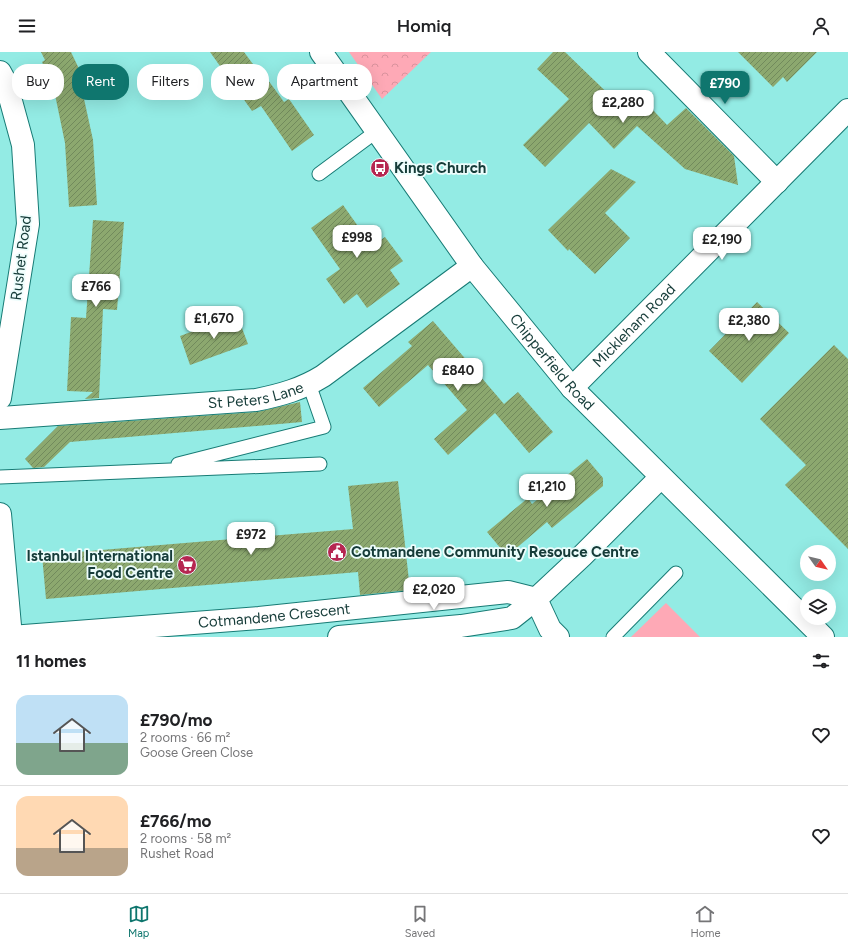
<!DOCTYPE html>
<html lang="en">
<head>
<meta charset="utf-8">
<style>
  :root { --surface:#fff; --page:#f2f2f2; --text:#202124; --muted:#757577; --line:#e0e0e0; --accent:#0f766e }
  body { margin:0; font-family:Figtree,sans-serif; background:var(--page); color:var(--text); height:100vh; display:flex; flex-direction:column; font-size:15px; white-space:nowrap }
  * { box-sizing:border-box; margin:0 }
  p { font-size:13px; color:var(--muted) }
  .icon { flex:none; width:22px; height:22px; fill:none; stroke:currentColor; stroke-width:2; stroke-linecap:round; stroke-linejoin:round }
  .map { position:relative; height:585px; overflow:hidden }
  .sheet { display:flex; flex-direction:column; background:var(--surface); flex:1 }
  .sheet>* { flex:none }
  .hud { position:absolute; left:12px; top:12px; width:400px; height:36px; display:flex; gap:8px }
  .needle { width:26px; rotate:124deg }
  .buttons { position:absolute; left:800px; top:493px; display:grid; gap:8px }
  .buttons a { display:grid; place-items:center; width:36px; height:36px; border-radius:50%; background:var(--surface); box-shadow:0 4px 16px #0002; font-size:20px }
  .price { position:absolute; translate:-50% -34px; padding:0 9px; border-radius:8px; background:#fff; color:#222; font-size:13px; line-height:26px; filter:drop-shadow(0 1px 2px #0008) }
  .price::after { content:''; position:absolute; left:50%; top:24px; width:12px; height:9px; margin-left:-6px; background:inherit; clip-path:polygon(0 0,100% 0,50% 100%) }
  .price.selected { background:var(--accent); color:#fff }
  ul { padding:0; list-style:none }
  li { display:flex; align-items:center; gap:12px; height:100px; padding:0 16px }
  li+li { border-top:1px solid var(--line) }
  li span { display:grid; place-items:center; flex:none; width:112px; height:80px; border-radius:12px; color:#555 }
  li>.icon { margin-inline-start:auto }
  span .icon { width:48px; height:48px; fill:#fffc; stroke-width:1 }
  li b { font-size:17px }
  h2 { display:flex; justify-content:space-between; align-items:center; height:48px; padding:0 16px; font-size:17px }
  .tag { padding:0 14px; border-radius:16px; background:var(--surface); box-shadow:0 4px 16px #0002; font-size:14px; line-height:36px }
  .tag.selected { background:var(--accent); color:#fff }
  header { display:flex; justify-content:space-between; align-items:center; height:52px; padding:0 16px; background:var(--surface); font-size:18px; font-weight:600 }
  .tabs { display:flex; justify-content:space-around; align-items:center; height:56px; border-top:1px solid var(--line); background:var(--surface); font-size:11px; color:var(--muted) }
  .tabs a { display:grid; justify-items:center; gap:2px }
  .tabs .selected { color:var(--accent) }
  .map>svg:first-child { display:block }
  .grass { fill:#fea9b6 }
  .park { fill:url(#park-crowns) }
  .building { fill:url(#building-hatch) }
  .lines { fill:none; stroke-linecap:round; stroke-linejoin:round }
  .service-casing { stroke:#177b75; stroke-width:15 }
  .minor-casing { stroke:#177b75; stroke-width:24 }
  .tertiary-casing { stroke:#177b75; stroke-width:24 }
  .service { stroke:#fff; stroke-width:13 }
  .minor { stroke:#fff; stroke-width:22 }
  .tertiary { stroke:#fff; stroke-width:22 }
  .labels { text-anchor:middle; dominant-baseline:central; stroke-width:3.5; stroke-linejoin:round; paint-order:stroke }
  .poi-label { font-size:15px; font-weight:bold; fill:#163c39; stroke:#edfdfc; text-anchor:start }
  .street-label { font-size:15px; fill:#163c39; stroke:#edfdfc }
</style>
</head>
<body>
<header><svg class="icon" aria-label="menu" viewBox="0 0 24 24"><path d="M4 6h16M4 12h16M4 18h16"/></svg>Homiq<svg class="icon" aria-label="person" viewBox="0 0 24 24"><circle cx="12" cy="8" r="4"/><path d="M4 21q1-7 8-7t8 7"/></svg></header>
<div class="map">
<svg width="848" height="585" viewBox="0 0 848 585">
  <defs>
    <pattern id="park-crowns" width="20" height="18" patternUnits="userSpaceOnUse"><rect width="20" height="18" fill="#fea9b6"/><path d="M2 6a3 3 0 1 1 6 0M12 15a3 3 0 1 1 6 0" fill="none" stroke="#d9929d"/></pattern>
    <pattern id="building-hatch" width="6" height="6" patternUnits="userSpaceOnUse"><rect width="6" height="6" fill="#8ca86f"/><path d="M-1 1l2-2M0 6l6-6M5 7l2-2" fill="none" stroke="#718a5c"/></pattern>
  </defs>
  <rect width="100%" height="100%" fill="#93ebe4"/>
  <path class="grass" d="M666,551L700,585H631Z"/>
  <path class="park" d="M349,0H431L382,47Z"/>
  <path class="building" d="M41,0H71L82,23L79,24L93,88L97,153L69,155L65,91L53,33L42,10L45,8Z
    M210,0H244L258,19L260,17L284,50L289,47L314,83L292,99L261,54L252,59Z
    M553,0H565L624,57L639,43L667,73L686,56L734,104L738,133L685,117L637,74L614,97L589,71L545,115L523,93L569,47L537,17Z
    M738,0H817L787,30L783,25L773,35Z
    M611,117L636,130L605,161L630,186L595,222L569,197L568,199L548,178Z
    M343,153L372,194L385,185L403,209L390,218L400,232L367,256L357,242L344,252L326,227L340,217L311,176Z
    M93,168L124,170L117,258L103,257L99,346L85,347L93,340L67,339L71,265L86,266Z
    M757,250L789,281L742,331L709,299Z
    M237,263L248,292L190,313L180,284Z
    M433,269L504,352L518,340L553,380L529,401L495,361L448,403L434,387L467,358L428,313L379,355L363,336L412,294L408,290Z
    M834,293L848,307V497L785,433L806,413L760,367Z
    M300,350L302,370L70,390L44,415L33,416L25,407L58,374L257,360Z
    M587,407L603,426V434L552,476L547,470L507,504L487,480L528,446L532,452Z
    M398,429L410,538L360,543L358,520L46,547L42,503L353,477L348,434Z"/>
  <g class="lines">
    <g class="service-casing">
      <path id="service" d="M319,122L377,79
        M178,412L324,375L309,332
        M0,425L320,412
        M613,585L676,521"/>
    </g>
    <g class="minor-casing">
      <g id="minor">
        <path d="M649,0L777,130"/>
        <path d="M0,20L6,31L23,93L28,172L0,346"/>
        <path id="s1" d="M572,336L848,58"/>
        <path id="s2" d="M0,366L256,348C281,343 302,337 323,324L472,214"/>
        <path d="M0,462L11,585"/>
        <path id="s3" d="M11,585L259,566L508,540L536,547"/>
        <path d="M339,585L461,574L512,566L536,547"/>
        <path d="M558,585L550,577L536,547L582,504L661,425"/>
      </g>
    </g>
    <g class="tertiary-casing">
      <g id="tertiary">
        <path id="s4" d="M321,0L472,214L572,336L823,585"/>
      </g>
    </g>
    <use href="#service" class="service"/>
    <use href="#minor" class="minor"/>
    <use href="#tertiary" class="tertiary"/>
  </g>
  <defs>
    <g id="bus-disc" transform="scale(1)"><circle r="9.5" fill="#b62651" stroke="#edfdfc"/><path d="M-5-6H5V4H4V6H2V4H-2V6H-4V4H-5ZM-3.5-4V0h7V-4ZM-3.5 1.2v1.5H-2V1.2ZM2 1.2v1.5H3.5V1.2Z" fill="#fff"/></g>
    <g id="civic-disc" transform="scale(1)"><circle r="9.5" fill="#b62651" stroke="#edfdfc"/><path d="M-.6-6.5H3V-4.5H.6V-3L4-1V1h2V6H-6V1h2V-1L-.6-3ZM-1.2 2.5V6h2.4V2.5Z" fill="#fff"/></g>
    <g id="supermarket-disc" transform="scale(1)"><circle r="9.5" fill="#b62651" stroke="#edfdfc"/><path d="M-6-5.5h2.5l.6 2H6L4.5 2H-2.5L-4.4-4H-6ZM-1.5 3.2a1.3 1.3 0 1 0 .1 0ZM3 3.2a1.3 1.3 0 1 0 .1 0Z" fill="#fff"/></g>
  </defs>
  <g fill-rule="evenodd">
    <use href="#bus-disc" x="380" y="116"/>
    <use href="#civic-disc" x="337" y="500"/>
    <use href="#supermarket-disc" x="187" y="513"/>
  </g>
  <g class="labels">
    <g class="poi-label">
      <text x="394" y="116">Kings Church</text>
      <text x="351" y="500">Cotmandene Community Resouce Centre</text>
      <text x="173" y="504" text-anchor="end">Istanbul International<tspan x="173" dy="17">Food Centre</tspan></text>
    </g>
    <g class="street-label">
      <text transform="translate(21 206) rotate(-83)">Rushet Road</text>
      <text stroke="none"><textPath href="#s1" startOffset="88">Mickleham Road</textPath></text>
      <text stroke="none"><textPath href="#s4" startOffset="387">Chipperfield Road</textPath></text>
      <text stroke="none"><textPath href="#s2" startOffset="257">St Peters Lane</textPath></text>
      <text stroke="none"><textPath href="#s3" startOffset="264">Cotmandene Crescent</textPath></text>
    </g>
  </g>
</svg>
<div class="buttons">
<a><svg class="needle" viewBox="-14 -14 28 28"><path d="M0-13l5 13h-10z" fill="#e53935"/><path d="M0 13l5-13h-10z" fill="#757577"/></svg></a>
<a><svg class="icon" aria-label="layers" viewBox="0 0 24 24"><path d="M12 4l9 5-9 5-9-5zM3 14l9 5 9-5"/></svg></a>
</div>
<b class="price selected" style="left:725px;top:53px">£790</b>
<b class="price" style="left:623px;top:72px">£2,280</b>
<b class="price" style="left:357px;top:207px">£998</b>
<b class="price" style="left:722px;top:209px">£2,190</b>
<b class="price" style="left:96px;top:256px">£766</b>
<b class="price" style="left:214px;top:288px">£1,670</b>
<b class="price" style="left:749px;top:290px">£2,380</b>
<b class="price" style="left:458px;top:340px">£840</b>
<b class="price" style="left:547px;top:456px">£1,210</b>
<b class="price" style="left:251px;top:504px">£972</b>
<b class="price" style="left:434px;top:559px">£2,020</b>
<div class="hud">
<a class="tag">Buy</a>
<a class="tag selected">Rent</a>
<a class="tag">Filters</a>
<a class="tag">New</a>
<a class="tag">Apartment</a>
</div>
</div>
<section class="sheet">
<h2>11 homes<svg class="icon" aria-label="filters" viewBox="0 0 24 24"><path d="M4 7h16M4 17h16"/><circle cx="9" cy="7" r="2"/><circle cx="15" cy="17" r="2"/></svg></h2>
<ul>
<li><span style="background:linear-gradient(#bfe0f5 60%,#7fa58c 0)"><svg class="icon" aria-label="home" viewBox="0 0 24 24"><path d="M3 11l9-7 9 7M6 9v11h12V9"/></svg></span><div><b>£790/mo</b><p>2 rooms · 66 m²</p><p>Goose Green Close</p></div><svg class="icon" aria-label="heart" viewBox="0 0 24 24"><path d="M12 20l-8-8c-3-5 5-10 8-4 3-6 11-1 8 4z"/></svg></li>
<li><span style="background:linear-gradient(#ffd9b3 65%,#b9a48a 0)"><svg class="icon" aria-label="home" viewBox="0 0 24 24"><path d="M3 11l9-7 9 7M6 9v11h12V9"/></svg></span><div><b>£766/mo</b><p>2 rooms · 58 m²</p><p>Rushet Road</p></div><svg class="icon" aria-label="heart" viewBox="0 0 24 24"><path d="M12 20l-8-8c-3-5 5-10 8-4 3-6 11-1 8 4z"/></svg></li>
</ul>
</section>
<nav class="tabs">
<a class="selected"><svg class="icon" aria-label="map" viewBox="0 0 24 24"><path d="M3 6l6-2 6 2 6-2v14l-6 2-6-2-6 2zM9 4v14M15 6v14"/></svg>Map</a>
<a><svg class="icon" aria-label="saved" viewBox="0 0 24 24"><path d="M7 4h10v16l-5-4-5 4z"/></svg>Saved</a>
<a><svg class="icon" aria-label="home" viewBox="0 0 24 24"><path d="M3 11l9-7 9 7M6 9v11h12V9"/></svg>Home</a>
</nav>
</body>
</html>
